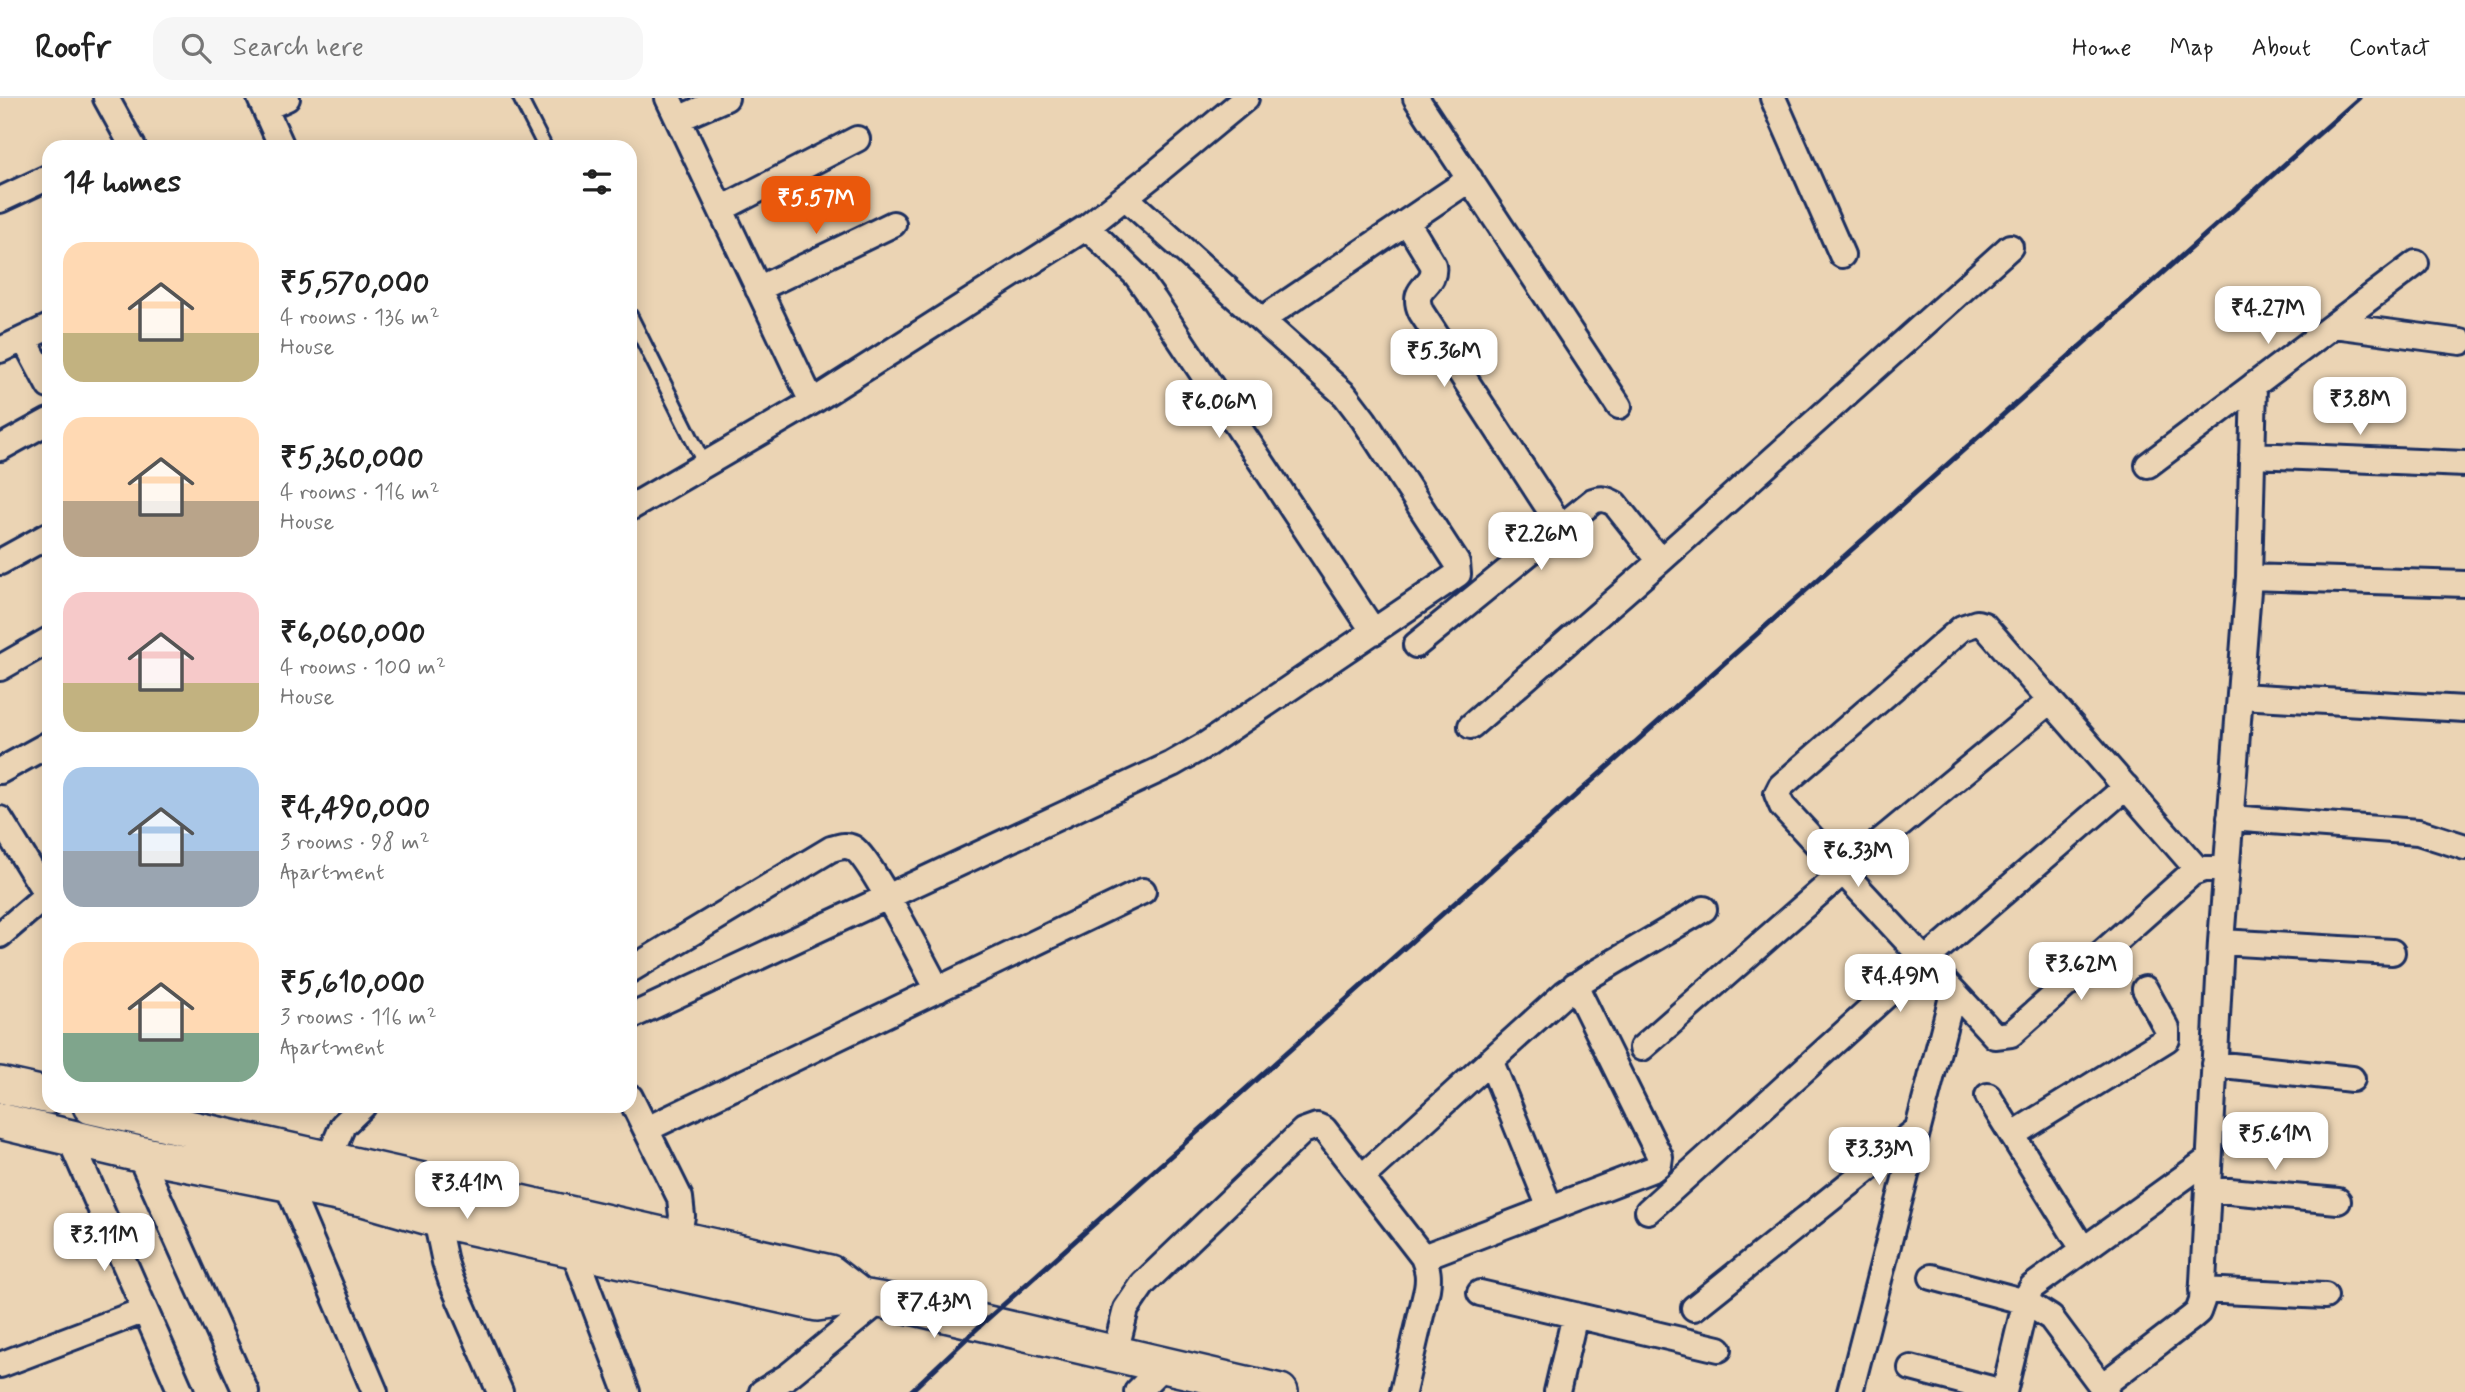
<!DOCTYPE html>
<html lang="en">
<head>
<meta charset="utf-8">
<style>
  :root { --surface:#fff; --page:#f6f6f6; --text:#222; --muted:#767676; --line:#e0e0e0; --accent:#ea580c }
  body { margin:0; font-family:Mynerve,sans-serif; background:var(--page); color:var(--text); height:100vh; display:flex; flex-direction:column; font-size:26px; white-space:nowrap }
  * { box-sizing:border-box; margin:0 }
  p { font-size:23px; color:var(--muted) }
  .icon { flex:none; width:38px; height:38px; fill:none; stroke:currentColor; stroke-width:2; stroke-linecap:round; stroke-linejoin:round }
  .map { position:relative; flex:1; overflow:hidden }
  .side { position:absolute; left:42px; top:42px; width:595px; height:973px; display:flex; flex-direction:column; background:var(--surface); border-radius:21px; box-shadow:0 4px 18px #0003 }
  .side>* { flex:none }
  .price { position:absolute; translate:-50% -60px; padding:0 16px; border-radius:14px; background:#fff; color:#222; font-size:23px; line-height:46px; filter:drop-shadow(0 2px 4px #0008) }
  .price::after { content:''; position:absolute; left:50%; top:42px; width:21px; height:16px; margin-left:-10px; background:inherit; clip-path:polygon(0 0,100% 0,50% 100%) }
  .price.selected { background:var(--accent); color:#fff }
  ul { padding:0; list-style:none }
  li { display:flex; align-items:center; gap:21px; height:175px; padding:0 21px }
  li span { display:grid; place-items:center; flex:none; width:196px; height:140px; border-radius:21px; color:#555 }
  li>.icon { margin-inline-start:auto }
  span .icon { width:84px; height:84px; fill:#fffc; stroke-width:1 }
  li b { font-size:30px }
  h2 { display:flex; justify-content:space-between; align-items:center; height:84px; padding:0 21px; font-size:30px }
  header { display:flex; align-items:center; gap:42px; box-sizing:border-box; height:98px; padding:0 35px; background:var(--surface); border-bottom:2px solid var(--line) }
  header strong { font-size:33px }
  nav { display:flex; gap:38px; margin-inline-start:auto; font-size:24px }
  .search { width:490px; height:63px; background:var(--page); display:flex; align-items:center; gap:18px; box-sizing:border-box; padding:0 24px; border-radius:21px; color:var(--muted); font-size:26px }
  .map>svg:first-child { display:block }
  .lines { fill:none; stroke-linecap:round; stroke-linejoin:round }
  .service-casing { stroke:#1b2f5e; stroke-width:18 }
  .minor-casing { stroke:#1b2f5e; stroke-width:30 }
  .secondary-casing { stroke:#1b2f5e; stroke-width:40 }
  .service { stroke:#ebd4b4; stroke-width:12 }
  .minor { stroke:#ebd4b4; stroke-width:24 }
  .secondary { stroke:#ebd4b4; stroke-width:35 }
  .rail { stroke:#1b2f5e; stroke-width:5 }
</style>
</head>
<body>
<header>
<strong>Roofr</strong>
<div class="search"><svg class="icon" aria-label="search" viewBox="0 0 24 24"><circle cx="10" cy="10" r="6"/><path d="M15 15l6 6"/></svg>Search here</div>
<nav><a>Home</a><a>Map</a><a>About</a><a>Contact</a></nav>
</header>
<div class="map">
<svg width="2465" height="1294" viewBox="0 0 2465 1294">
  <rect width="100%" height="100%" fill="#ebd4b4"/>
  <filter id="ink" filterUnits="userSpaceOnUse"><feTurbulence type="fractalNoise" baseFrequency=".0143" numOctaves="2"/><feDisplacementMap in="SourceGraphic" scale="14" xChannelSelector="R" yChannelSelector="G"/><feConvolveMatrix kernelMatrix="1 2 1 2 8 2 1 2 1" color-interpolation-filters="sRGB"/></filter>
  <g filter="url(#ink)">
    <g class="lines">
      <g class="service-casing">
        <path id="service" d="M520,0L545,49
          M630,217L705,367"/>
      </g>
      <g class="minor-casing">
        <path id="minor" d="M106,0L133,49
          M260,0L282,49
          M668,0L812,304
          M1416,0L1619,308
          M1773,0L1842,157
          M265,10L287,0
          M678,21L726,0
          M0,102L49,79
          M721,111L857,41
          M1407,124L1433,167C1437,190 1409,187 1421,214L1561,429
          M1087,129L1136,177L1154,202L1374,534
          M758,191L893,126
          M1263,221L1470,81
          M2334,227L2461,244
          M24,241L49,288
          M0,252L49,229
          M0,350L49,323
          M2252,357L2465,366
          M2148,367L2416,165
          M630,410L812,304L1087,129L1153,77L1246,0
          M0,464L49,437
          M2249,479L2465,486
          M1416,547L1593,403C1602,400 1607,401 1615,406L1660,463
          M0,570L49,542
          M2240,598L2465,611
          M1471,628L1660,463L2010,149
          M0,673L49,646
          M2230,720L2418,734L2465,749
          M0,721L47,797
          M2198,772L1984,527L1977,525L1962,530L1781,688L1777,696L1782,708L1995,938L2011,936L2192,775L2204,771H2226
          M0,837L49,795
          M2221,844L2392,854
          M630,872L831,751C839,749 845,746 853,750C870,759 925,868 938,892
          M630,919L1172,666L1207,646L1458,476L1457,465L1364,322L1345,297L1125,99
          M1642,950L1843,774L2050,603
          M1491,964L1550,1110
          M2214,966L2352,981
          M1988,998L2083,1151
          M630,999L680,1100L682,1118L678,1143
          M647,1031L1143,793
          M2012,1037L2167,941V931L2145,891
          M69,1039L181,1294
          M139,1056L246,1294
          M328,1062L343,1027L363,1008
          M1362,1079L1565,895L1585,881L1704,811
          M286,1084L375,1294
          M2208,1091L2338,1103
          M1648,1113L1924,863L2126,689
          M436,1121L445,1164L451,1182L500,1294
          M573,1151L627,1294
          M1423,1159L1653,1071L1659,1066L1660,1059L1575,887
          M1932,1179L2026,1204L2051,1220L2106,1294
          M2202,1192L2325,1198
          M1480,1195L1719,1251
          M1694,1210L1918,1031
          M1115,1255L1126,1211L1143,1186L1303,1033L1317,1028L1324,1031L1423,1159C1428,1171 1429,1179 1427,1191L1403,1294
          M0,1267L145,1212
          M1911,1270L2003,1294
          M2102,1288L2191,1220L2198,1214L2202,1203L2221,844L2249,479L2254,287
          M762,1294L788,1278L881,1202
          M1137,1294L1164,1267
          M1557,1294L1575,1217
          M1850,1294L1953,895
          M2004,1294L2027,1198L2032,1189L2209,1061"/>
      </g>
      <g class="secondary-casing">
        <path id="secondary" d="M0,987L49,998
          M91,1008L830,1175L861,1199
          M0,1023L139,1056L363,1100L436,1121L817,1205L861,1199L902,1206L1280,1294"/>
      </g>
      <use href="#service" class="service"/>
      <use href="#minor" class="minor"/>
      <use href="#secondary" class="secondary"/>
      <path class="rail" d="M910,1294L984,1224L2359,0"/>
    </g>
  </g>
</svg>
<b class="price selected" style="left:816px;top:138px">₹5.57M</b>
<b class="price" style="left:2268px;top:248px">₹4.27M</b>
<b class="price" style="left:1444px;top:291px">₹5.36M</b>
<b class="price" style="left:2360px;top:339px">₹3.8M</b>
<b class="price" style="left:1219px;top:342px">₹6.06M</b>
<b class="price" style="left:1541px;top:474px">₹2.26M</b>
<b class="price" style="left:1858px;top:791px">₹6.33M</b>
<b class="price" style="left:2081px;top:904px">₹3.62M</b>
<b class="price" style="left:1900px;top:916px">₹4.49M</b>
<b class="price" style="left:2275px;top:1074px">₹5.61M</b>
<b class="price" style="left:1879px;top:1089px">₹3.33M</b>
<b class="price" style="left:467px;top:1123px">₹3.41M</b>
<b class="price" style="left:104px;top:1175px">₹3.11M</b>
<b class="price" style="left:934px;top:1242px">₹7.43M</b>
<section class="side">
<h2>14 homes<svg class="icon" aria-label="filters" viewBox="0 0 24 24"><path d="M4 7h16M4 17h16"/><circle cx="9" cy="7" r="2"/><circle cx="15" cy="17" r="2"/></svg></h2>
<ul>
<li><span style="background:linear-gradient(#ffd9b3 65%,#c2b280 0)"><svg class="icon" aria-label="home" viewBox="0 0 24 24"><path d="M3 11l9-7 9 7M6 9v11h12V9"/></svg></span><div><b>₹5,570,000</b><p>4 rooms · 136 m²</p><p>House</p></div></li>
<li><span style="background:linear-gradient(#ffd9b3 60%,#b9a48a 0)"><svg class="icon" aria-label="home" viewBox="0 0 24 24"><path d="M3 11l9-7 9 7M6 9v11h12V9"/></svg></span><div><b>₹5,360,000</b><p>4 rooms · 116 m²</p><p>House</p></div></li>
<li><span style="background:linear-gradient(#f6c9c9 65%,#c2b280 0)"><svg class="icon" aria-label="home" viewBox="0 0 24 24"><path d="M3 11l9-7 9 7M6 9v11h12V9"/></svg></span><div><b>₹6,060,000</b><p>4 rooms · 100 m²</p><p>House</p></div></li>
<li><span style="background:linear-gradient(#a9c7e8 60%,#9aa5b1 0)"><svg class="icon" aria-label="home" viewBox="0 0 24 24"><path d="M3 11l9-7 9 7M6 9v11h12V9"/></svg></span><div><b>₹4,490,000</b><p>3 rooms · 98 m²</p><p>Apartment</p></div></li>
<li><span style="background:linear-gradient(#ffd9b3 65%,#7fa58c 0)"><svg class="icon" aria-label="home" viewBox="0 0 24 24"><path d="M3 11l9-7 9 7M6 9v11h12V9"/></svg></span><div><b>₹5,610,000</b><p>3 rooms · 116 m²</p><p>Apartment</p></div></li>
</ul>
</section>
</div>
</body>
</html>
